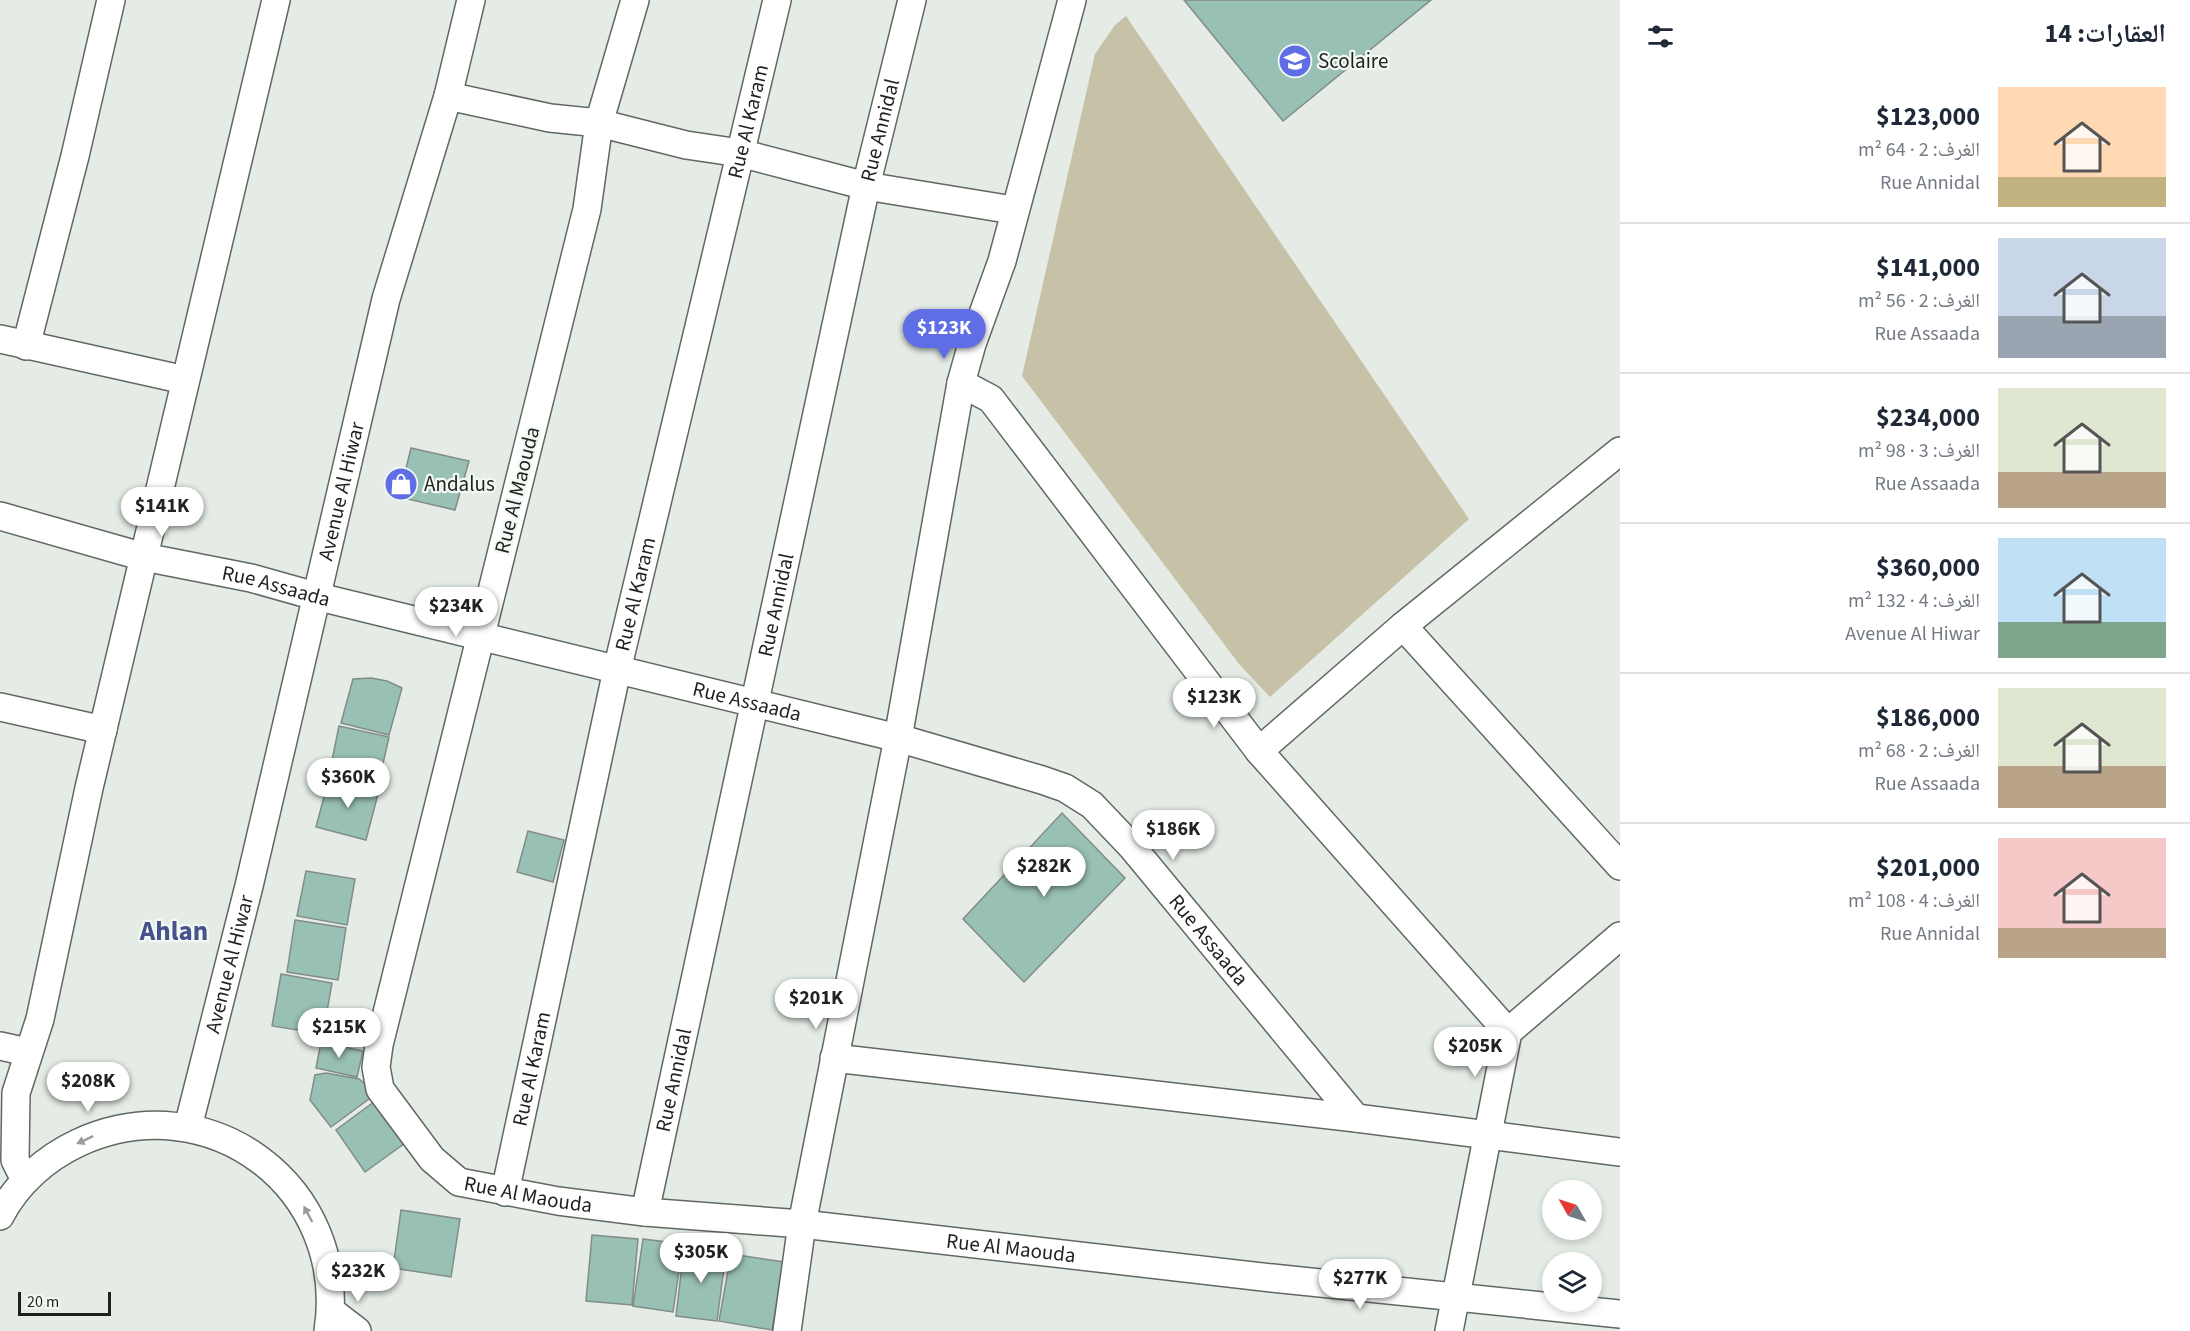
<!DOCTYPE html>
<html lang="ar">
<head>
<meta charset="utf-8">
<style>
  :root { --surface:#fff; --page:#f6f6f7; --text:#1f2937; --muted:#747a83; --line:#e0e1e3; --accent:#606ee6 }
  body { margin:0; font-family:"Source Sans 3","Noto Naskh Arabic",sans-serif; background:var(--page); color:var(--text); direction:rtl; height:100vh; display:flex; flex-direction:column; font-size:22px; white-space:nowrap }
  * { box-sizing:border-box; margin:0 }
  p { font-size:20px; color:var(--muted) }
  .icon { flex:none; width:33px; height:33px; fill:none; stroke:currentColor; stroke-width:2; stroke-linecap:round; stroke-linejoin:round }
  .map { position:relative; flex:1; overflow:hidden; direction:ltr }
  .details { display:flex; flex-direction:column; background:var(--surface); width:570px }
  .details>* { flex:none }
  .needle { width:39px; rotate:309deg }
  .buttons { position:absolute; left:1542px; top:1180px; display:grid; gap:12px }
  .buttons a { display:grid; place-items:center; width:60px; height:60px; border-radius:50%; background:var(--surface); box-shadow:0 3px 9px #0003; font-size:30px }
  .scale { position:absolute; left:18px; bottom:15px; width:93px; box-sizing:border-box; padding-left:6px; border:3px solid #1f211f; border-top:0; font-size:16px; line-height:21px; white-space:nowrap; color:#1f211f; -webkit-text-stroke:4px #f1f9f2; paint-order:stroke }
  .price { position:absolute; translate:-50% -51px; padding:0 14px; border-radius:21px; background:#fff; color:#222; font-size:20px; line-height:39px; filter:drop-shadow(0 2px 3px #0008) }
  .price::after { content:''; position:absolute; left:50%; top:36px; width:18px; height:14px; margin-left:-9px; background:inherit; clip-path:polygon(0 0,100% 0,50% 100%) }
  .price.selected { background:var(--accent); color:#fff }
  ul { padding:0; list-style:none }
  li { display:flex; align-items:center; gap:18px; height:150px; padding:0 24px }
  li+li { border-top:2px solid var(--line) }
  li span { display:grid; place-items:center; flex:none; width:168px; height:120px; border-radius:0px; color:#555 }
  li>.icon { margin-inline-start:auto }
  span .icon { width:72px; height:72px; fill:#fffc; stroke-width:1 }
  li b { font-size:26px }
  h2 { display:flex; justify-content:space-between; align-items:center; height:72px; padding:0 24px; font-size:26px }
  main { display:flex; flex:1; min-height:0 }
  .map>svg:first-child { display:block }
  .green { fill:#c6c1a7 }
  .building { fill:#99c0b4; stroke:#828c88; stroke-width:1.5 }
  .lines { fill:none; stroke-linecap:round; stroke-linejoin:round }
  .minor-casing { stroke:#616862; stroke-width:30 }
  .minor { stroke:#fff; stroke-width:27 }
  .oneway { fill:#9a9b9a }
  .labels { text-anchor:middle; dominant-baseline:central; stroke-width:4.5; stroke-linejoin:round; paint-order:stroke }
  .poi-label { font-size:21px; fill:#1f211f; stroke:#f1f9f2; text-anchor:start }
  .street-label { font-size:21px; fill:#1f211f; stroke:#f1f9f2 }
  .district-label { font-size:27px; font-weight:bold; fill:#47518e; stroke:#f1f9f2 }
</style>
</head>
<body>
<main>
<section class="details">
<h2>العقارات: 14<svg class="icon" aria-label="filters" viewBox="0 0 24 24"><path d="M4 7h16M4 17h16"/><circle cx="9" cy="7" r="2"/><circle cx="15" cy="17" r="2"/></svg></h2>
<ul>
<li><span style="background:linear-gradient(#ffd9b3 75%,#c2b280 0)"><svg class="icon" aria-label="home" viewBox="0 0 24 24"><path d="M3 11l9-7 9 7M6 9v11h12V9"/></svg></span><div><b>$123,000</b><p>الغرف: 2 · 64 m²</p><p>Rue Annidal</p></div></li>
<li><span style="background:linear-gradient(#c9d6e8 65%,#9aa5b1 0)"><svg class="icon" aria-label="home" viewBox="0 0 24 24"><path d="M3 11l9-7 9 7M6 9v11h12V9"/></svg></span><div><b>$141,000</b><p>الغرف: 2 · 56 m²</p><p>Rue Assaada</p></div></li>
<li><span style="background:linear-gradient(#dfe7d0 70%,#b9a48a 0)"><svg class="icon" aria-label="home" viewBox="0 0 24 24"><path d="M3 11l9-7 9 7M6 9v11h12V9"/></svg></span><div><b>$234,000</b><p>الغرف: 3 · 98 m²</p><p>Rue Assaada</p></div></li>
<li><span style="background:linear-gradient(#bfe0f5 70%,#7fa58c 0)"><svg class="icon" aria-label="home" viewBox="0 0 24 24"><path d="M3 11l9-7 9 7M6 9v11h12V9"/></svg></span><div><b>$360,000</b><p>الغرف: 4 · 132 m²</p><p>Avenue Al Hiwar</p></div></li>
<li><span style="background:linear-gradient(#dfe7d0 65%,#b9a48a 0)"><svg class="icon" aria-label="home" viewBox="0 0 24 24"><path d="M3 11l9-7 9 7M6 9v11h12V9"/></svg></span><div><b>$186,000</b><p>الغرف: 2 · 68 m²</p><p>Rue Assaada</p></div></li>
<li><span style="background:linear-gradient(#f6c9c9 75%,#b9a48a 0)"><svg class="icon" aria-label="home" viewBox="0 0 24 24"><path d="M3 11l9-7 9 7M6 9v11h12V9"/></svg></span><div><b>$201,000</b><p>الغرف: 4 · 108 m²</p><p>Rue Annidal</p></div></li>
</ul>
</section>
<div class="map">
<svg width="1620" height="1331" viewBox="0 0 1620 1331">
  <rect width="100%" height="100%" fill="#e4ece5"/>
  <path class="green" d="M1126,16L1469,519L1270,697L1239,664L1022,376L1095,54L1115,25Z"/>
  <path class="building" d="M1184,0H1431L1283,121Z
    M411,448L469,461L455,510L399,497Z
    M371,678L387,681L402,688L389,735L341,723L353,679Z
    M339,726L389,737L378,786L329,775Z
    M329,778L379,790L366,840L316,827Z
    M1062,813L1125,878L1024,982L963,919Z
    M528,831L564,840L553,882L517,872Z
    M306,871L355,879L347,925L297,916Z
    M295,920L346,928L338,980L287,972Z
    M281,974L332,983L323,1034L272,1026Z
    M321,1042L363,1051L357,1077L316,1068Z
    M326,1073L359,1079L377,1093L331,1127L310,1100L315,1075Z
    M382,1096L412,1138L365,1172L336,1130Z
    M401,1210L460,1219L451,1277L393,1268Z
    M592,1235L638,1239L632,1305L586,1301Z
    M643,1239L683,1244L673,1312L633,1306Z
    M684,1248L726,1253L717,1321L676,1316Z
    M731,1254L784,1262L772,1330L719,1321Z"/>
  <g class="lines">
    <g class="minor-casing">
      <g id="minor">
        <path id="s1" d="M635,0L599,123L587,209L379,1045L376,1067L380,1089L432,1159L459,1182L558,1201L645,1212L802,1224L1272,1278L1620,1314"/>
        <path d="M448,96L550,118L599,123L686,145L740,153L866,186L1013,210"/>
        <path d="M0,339L185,380"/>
        <path d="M26,346L75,156L111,0"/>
        <path d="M961,383L991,399L1259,751L1508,1032"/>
        <path id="s2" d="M0,516L144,557L251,578L315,596L898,738L1042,780L1065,788L1092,805L1132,847L1356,1118"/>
        <path d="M1403,626L1620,866"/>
        <path d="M0,707L103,730"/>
        <path d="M1259,751L1403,626L1620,451"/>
        <path d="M0,1046L27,1052"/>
        <path d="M834,1058L1356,1118L1620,1152"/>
        <path id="s3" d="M188,1127L249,886L386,299L448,96L471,0"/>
        <path d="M25,1180L15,1160L16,1093L40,1019L89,788L276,0"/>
        <path id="s4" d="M505,1192L617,670L777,0"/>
        <path id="s5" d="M645,1212L866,186L912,0"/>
        <path d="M0,1216C17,1183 46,1158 78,1143C210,1082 350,1188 328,1331"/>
        <path d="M331,1311L357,1331"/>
        <path d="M787,1331L802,1224L898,738L961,383L972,344L1002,261L1072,0"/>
        <path d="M1449,1331L1508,1032L1620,936"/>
      </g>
    </g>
    <use href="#minor" class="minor"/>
  </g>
  <defs><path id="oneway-solid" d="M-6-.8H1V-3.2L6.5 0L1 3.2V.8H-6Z" transform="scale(1.5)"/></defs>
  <g class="oneway">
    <use href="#oneway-solid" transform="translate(85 1140) rotate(155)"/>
    <use href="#oneway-solid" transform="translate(308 1214) rotate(-118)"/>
  </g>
  <defs>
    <g id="school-disc" transform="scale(1.725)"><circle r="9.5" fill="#606ee6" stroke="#f1f9f2"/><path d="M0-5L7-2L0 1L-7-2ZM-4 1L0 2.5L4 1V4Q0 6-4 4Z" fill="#fff"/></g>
    <g id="shop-disc" transform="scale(1.725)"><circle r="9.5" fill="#606ee6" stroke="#f1f9f2"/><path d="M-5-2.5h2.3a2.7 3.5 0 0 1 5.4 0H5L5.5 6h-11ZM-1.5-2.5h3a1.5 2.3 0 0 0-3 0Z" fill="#fff"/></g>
  </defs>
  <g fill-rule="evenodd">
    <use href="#school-disc" x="1295" y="61"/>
    <use href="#shop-disc" x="401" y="484"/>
  </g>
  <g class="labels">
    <g class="poi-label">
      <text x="1318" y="61">Scolaire</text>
      <text x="424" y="484">Andalus</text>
    </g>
    <g class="street-label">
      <text stroke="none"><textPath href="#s4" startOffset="1098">Rue Al Karam</textPath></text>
      <text stroke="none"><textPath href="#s5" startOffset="1107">Rue Annidal</textPath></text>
      <text transform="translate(517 490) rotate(-76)">Rue Al Maouda</text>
      <text stroke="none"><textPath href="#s3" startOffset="654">Avenue Al Hiwar</textPath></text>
      <text stroke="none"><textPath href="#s2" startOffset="285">Rue Assaada</textPath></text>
      <text stroke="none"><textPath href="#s4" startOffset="612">Rue Al Karam</textPath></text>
      <text stroke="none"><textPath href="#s5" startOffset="621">Rue Annidal</textPath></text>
      <text stroke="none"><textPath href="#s2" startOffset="770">Rue Assaada</textPath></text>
      <text stroke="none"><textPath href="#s2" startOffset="1310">Rue Assaada</textPath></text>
      <text stroke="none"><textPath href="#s3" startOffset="168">Avenue Al Hiwar</textPath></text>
      <text stroke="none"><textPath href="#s4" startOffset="126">Rue Al Karam</textPath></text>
      <text stroke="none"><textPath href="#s5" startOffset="135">Rue Annidal</textPath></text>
      <text stroke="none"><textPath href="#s1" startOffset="1314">Rue Al Maouda</textPath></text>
      <text stroke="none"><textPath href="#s1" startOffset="1800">Rue Al Maouda</textPath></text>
    </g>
    <g class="district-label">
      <text x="174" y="931">Ahlan</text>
    </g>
  </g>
</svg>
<div class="buttons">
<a><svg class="needle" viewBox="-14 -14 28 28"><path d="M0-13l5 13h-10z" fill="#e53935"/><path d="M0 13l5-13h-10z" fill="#747a83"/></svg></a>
<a><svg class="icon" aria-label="layers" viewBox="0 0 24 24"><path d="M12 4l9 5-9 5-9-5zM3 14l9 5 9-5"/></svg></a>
</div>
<div class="scale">20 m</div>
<b class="price selected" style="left:944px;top:360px">$123K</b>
<b class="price" style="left:162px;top:538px">$141K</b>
<b class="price" style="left:456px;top:638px">$234K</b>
<b class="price" style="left:1214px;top:729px">$123K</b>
<b class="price" style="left:348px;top:809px">$360K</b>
<b class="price" style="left:1173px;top:861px">$186K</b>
<b class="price" style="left:1044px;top:898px">$282K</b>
<b class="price" style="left:816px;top:1030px">$201K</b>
<b class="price" style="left:339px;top:1059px">$215K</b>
<b class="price" style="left:1475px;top:1078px">$205K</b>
<b class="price" style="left:88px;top:1113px">$208K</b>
<b class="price" style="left:701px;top:1284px">$305K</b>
<b class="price" style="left:358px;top:1303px">$232K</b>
<b class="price" style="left:1360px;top:1310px">$277K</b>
</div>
</main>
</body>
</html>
